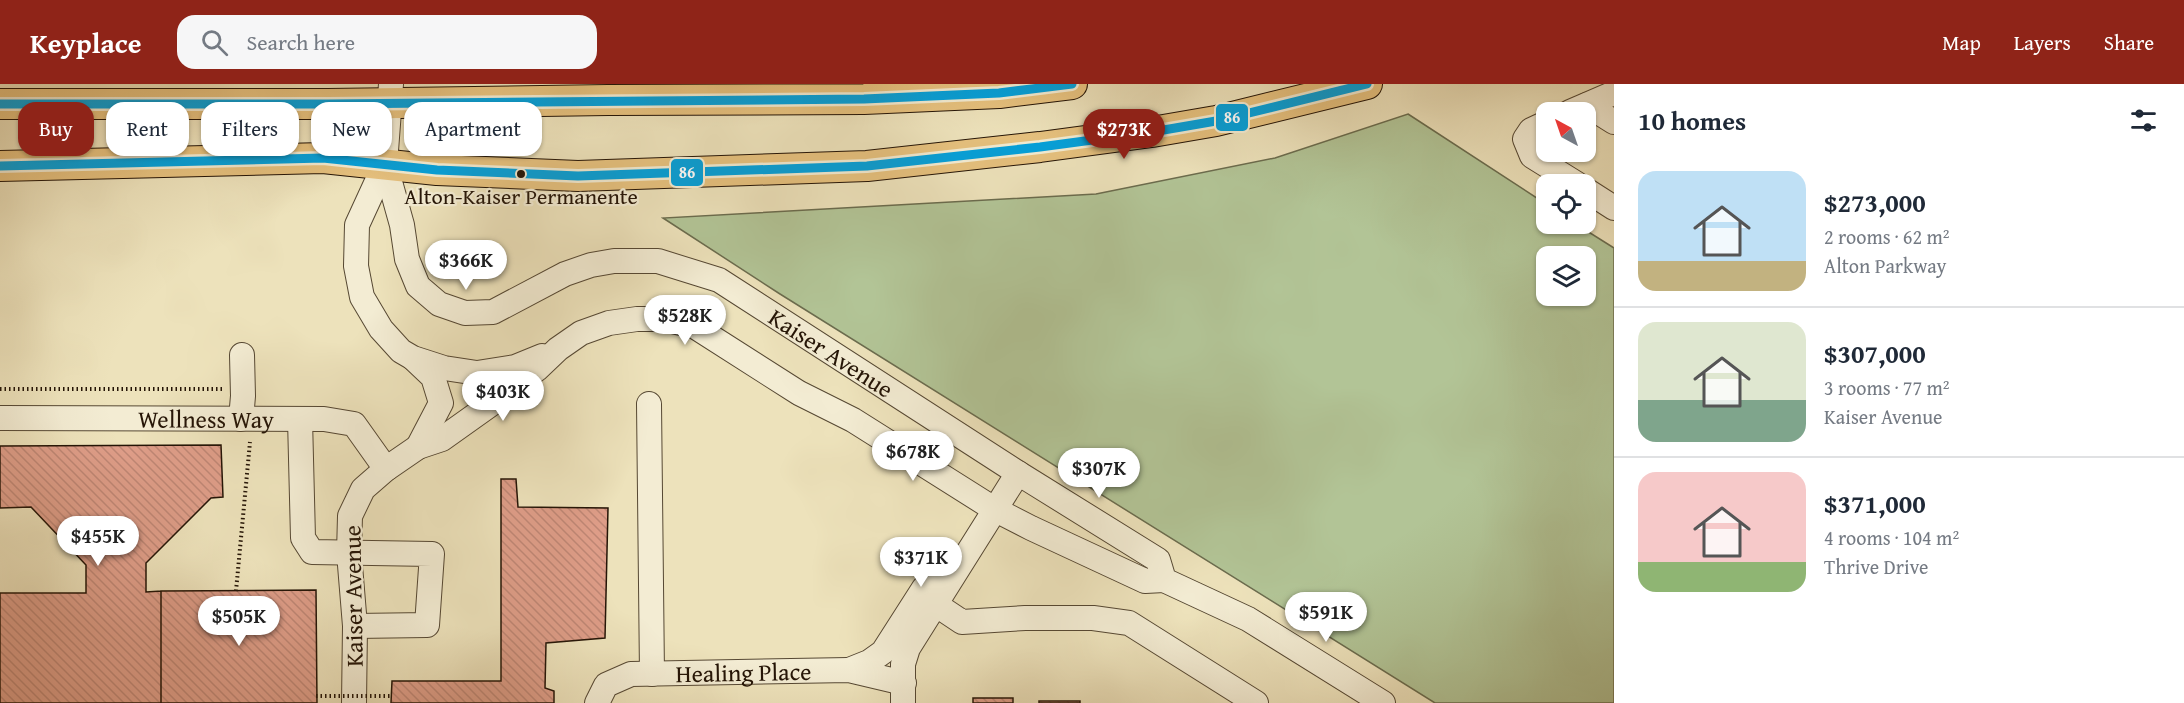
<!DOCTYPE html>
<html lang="en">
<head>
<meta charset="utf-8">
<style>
  :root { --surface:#fff; --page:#f6f6f7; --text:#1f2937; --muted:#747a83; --line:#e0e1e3; --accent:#8f2418 }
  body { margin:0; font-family:"Gentium Book Plus",serif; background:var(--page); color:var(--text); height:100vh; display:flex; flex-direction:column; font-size:22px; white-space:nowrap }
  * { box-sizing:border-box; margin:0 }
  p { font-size:20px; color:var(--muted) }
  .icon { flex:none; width:33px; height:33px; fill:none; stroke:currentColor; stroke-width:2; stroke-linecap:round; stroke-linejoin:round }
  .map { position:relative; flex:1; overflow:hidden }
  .sheet { display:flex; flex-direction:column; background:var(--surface); width:570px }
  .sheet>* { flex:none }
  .top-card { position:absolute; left:18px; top:18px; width:570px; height:54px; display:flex; gap:12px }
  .needle { width:39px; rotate:320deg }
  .tools { position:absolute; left:1536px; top:18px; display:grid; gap:12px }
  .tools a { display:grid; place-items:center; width:60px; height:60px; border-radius:12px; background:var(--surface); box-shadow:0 2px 4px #0004; font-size:30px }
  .price { position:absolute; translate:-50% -51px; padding:0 14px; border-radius:21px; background:#fff; color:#222; font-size:20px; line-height:39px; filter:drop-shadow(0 2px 3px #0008) }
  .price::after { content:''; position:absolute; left:50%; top:36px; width:18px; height:14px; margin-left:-9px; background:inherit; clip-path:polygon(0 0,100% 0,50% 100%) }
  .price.active { background:var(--accent); color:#fff }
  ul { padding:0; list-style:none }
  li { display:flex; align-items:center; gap:18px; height:150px; padding:0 24px }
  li+li { border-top:2px solid var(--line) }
  li span { display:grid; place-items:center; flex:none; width:168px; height:120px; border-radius:18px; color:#555 }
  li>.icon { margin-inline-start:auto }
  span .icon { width:72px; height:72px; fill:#fffc; stroke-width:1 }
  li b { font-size:26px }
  h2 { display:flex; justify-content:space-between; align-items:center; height:72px; padding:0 24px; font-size:26px }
  .pill { padding:0 21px; border-radius:18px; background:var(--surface); box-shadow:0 2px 4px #0004; font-size:21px; line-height:54px }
  .pill.active { background:var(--accent); color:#fff }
  header { display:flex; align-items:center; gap:36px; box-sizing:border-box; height:84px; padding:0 30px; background:var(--accent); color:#fff }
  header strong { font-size:28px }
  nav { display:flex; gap:33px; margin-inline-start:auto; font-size:21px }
  .search { width:420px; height:54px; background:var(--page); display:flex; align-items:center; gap:15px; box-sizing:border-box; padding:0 21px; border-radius:18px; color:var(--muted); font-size:22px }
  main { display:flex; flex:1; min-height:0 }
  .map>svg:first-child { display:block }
  .grass { fill:#b2c496; stroke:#6b6c4e; stroke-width:1.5; fill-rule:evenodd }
  .building { fill:url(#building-back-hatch); stroke:#241406; stroke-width:1.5 }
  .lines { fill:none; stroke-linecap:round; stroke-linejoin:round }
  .minor-casing { stroke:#564833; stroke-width:26 }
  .major-casing { stroke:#241406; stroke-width:32 }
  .path { stroke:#241406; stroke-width:4; stroke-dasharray:1.5 3; stroke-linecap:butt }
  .minor { stroke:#f3ecd3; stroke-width:24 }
  .major { stroke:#e6c17e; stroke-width:30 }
  .path-bridge { stroke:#241406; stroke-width:4; stroke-dasharray:1.5 3; stroke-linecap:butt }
  .bus-1-casing { stroke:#f3ecd3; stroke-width:14 }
  .bus-1 { stroke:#04a0da; stroke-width:9 }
  .bus-dot { fill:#241406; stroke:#f3ecd3; stroke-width:2 }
  .labels { text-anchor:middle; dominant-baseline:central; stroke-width:4.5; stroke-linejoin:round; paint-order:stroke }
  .bus-label { font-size:22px; fill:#241406; stroke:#f3ecd3 }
  .street-label { font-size:24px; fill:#241406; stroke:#f3ecd3 }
  .line-badge { stroke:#f3ecd3; stroke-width:2 }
  .badge-label { font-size:16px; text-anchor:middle; font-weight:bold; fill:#fff }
</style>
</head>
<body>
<header>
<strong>Keyplace</strong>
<div class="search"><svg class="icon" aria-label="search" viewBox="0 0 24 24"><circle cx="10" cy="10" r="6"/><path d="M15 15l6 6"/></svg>Search here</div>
<nav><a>Map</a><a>Layers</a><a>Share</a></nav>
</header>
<main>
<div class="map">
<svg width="1614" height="619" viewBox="0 0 1614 619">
  <defs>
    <pattern id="building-back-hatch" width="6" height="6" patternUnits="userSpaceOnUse" patternTransform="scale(1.5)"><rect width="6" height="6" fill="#de9d88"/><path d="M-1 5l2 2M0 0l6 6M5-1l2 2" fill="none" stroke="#be8674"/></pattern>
  </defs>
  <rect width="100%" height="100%" fill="#ede2bb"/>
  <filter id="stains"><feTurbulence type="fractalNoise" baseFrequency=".00333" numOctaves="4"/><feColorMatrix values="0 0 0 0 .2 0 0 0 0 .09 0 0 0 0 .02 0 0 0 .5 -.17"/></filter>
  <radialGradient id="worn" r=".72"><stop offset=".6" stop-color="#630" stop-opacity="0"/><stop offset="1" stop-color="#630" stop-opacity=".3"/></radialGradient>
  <path class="grass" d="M1408,30L1546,120V140H1576L1614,164V619H1435L780,210L663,134L1096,110L1275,74ZM1546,172H1586V212H1546Z"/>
  <path class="building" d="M221,361L223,413L211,414L146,479V508L161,507V619H0V509H86V481L31,423L0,424V362Z
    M501,395H516L518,423L608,424L605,554L546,559L545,604L554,607V619H391L392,597H501Z
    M316,506L317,619H161V507Z
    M973,614H1013V619H973Z
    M1039,617H1080V619H1039Z"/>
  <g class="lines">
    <g class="minor-casing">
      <g id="minor">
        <path d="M391,0L385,80L357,141L356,182L362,213L381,245L401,267L413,274L444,284L477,289L515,283L542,272"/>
        <path d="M1587,21L1614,38"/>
        <path d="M1570,28L1614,9"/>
        <path d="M1546,39L1531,46L1525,55L1532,72L1577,100"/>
        <path id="s1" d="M385,80L402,141L407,175L418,202L439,220L465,229L493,228L565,190L591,181L614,177H658L719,196L1018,389L1158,476L1164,496L1248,535L1383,619"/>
        <path d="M1586,106L1614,124"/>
        <path d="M414,275L433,293L441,319L418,363"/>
        <path d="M649,320L652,590"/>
        <path id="s2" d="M0,334L324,335L354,340L386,385"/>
        <path d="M241,335L243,312L242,271"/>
        <path d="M300,335L303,454L312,468L432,470L427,541L355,542"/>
        <path d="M935,520L962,538L1025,534H1093L1129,539L1256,619"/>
        <path d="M849,586L869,578L883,568L924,504L953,488"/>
        <path d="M354,619L355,542L349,469L350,432L363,405L386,385L418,363L442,355L494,318L537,285L558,265L581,249L609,239L637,235H664L694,242L799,309L853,336L994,425L1031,444L1145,497L1164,496"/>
        <path id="s3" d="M597,619L606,601L631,590L849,586L904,599"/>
        <path d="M903,619V580L908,564L1018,389"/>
      </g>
    </g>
    <g class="major-casing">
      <path id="major" d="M0,20H328L608,16L864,15L999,9L1072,0
        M0,82L323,74L437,86L578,92L867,82L1040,63L1152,48L1216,37L1367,0"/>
    </g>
    <path class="path" d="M0,305H222
      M236,507L250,358"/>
    <use href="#minor" class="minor"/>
    <use href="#major" class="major"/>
    <path class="path-bridge" d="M316,612H392"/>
    <g class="bus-1-casing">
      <path id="bus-1" d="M0,20H328L864,15L999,9L1072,0
        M0,82L323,74L437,86L578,92L867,82L1040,63L1152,48L1216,37L1367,0"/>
    </g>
    <use href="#bus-1" class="bus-1"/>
  </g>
  <circle class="bus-dot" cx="521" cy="90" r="5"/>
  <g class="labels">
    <g class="bus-label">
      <text x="521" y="112">Alton-Kaiser Permanente</text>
    </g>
    <g class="street-label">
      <text stroke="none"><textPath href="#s1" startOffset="584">Kaiser Avenue</textPath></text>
      <text stroke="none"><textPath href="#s2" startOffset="206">Wellness Way</textPath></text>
      <text transform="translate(353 512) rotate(-91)">Kaiser Avenue</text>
      <text stroke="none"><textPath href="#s3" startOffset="160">Healing Place</textPath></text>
    </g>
  </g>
  <g class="line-badge">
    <rect x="1215" y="19" width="34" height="29" rx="6" fill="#04a0da"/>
    <rect x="670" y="74" width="34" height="29" rx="6" fill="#04a0da"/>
  </g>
  <g class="badge-label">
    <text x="1232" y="39">86</text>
    <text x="687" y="94">86</text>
  </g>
  <rect width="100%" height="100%" filter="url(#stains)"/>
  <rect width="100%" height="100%" fill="url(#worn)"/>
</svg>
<div class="tools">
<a><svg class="needle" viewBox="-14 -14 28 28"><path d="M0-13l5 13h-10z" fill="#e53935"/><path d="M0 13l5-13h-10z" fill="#747a83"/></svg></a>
<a><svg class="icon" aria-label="locate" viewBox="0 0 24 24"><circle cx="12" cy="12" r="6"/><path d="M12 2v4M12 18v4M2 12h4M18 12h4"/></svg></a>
<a><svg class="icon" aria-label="layers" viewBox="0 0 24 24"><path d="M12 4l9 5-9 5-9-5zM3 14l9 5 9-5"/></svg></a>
</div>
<b class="price active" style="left:1124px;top:76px">$273K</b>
<b class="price" style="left:466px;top:207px">$366K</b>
<b class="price" style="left:685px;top:262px">$528K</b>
<b class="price" style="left:503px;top:338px">$403K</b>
<b class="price" style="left:913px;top:398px">$678K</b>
<b class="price" style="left:1099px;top:415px">$307K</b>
<b class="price" style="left:98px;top:483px">$455K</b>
<b class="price" style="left:921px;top:504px">$371K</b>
<b class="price" style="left:1326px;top:559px">$591K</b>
<b class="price" style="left:239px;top:563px">$505K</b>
<div class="top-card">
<a class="pill active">Buy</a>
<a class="pill">Rent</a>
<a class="pill">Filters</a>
<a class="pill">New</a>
<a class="pill">Apartment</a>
</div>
</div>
<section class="sheet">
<h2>10 homes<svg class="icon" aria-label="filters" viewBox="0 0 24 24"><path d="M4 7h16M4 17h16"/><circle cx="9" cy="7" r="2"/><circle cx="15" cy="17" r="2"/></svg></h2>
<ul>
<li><span style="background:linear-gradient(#bfe0f5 75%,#c2b280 0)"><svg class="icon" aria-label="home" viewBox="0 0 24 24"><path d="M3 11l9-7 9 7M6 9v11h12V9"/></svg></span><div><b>$273,000</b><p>2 rooms · 62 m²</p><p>Alton Parkway</p></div></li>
<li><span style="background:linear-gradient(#dfe7d0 65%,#7fa58c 0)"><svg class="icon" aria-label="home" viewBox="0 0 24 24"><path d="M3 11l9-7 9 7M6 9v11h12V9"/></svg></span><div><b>$307,000</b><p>3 rooms · 77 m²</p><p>Kaiser Avenue</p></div></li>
<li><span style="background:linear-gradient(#f6c9c9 75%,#8fb573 0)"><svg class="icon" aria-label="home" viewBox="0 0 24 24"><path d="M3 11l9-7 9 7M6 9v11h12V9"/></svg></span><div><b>$371,000</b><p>4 rooms · 104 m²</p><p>Thrive Drive</p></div></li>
</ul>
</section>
</main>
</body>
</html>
